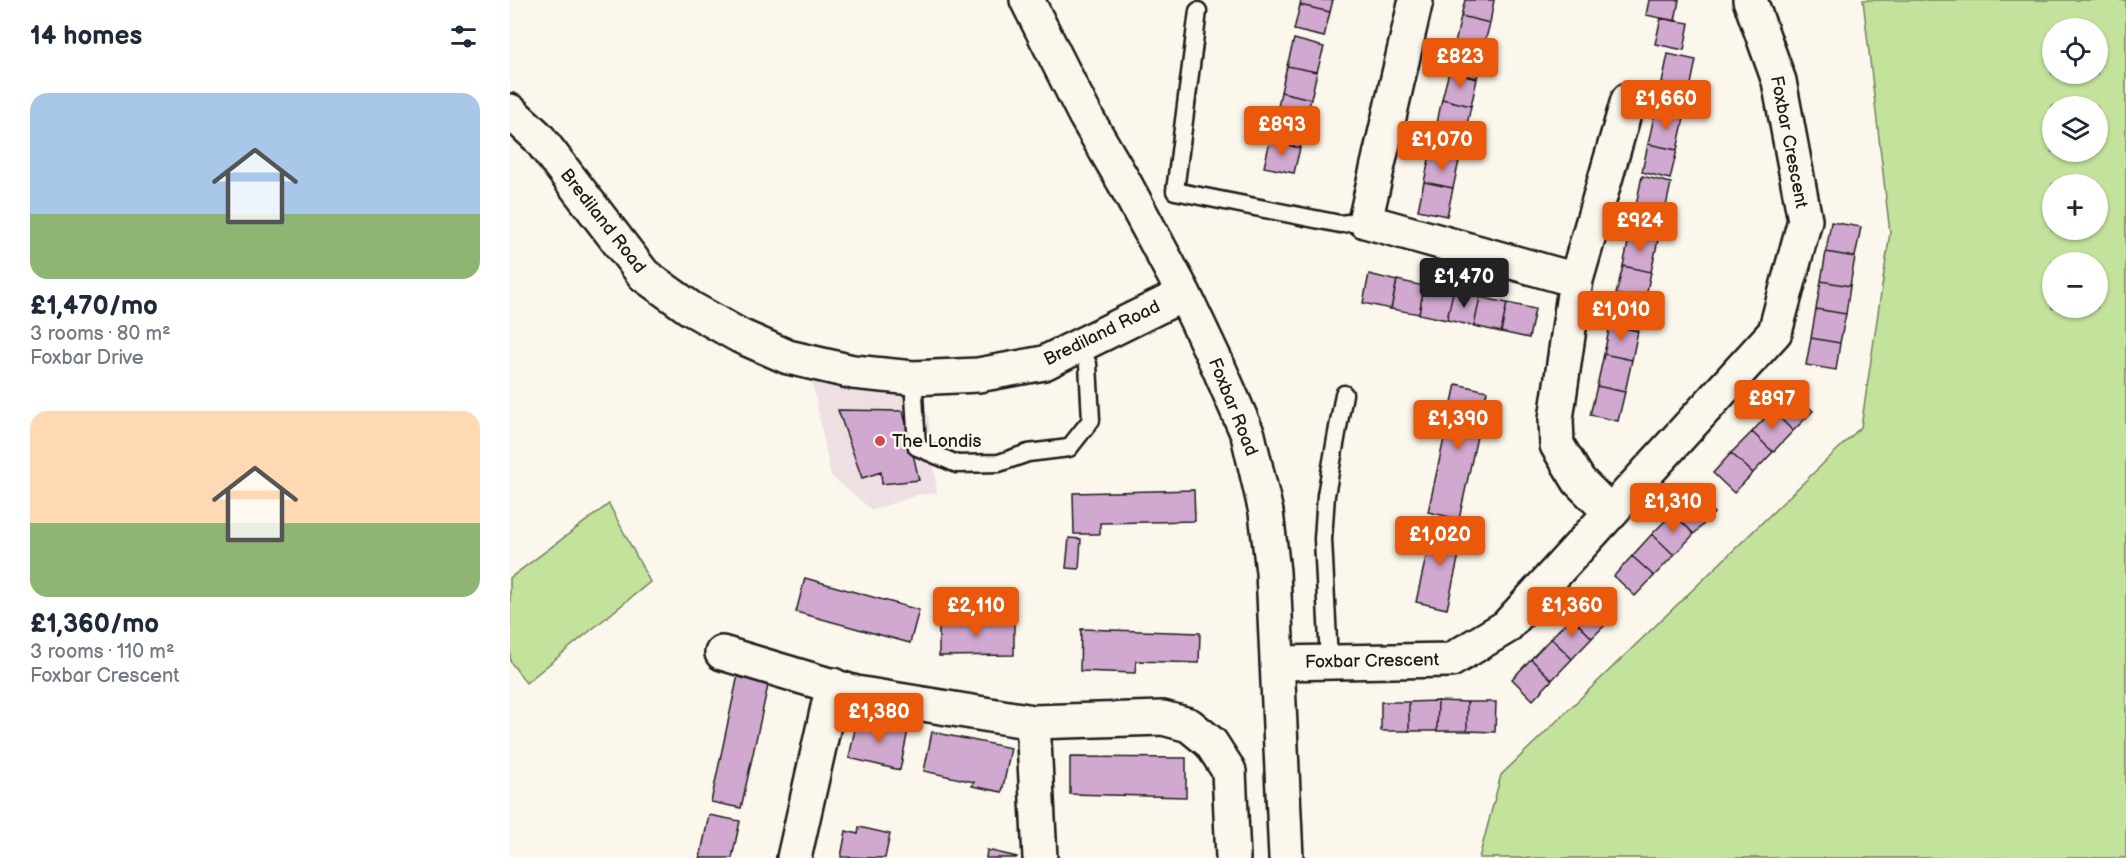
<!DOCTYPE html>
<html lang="en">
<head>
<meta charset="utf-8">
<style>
  :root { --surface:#fff; --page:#f2f2f3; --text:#1f2937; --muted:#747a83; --accent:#ea580c }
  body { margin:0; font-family:"Balsamiq Sans",sans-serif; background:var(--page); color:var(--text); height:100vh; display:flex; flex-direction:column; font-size:22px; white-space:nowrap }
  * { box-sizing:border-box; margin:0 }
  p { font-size:20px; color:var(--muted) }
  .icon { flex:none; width:33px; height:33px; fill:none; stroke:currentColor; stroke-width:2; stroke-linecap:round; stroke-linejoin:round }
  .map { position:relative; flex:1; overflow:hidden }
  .panel { display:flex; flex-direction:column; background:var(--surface); width:510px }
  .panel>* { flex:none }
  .tools { position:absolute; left:1532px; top:18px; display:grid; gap:12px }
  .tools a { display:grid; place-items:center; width:66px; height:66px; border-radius:50%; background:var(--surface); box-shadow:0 2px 4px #0004; font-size:30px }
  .price { position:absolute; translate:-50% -51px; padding:0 14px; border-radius:6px; background:var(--accent); color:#fff; font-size:20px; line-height:39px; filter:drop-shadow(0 2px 3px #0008) }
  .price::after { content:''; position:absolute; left:50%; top:36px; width:18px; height:14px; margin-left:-9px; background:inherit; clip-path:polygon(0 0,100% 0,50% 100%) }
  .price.current { background:#222; color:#fff }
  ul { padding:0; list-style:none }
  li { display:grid; align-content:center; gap:12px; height:318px; padding:0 30px }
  li span { display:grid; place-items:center; height:186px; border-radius:18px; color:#555 }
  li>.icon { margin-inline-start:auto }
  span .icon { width:108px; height:108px; fill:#fffc; stroke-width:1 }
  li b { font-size:26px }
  h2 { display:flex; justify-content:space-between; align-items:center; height:72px; padding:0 30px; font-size:26px }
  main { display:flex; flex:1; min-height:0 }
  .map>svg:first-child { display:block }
  .built { fill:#eedfe3 }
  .green { fill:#c3e29b; stroke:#707f5c; stroke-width:1.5; fill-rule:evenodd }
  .building { fill:#d1a8cf; stroke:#1c1c1c; stroke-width:1.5 }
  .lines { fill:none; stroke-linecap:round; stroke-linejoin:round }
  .lane-casing { stroke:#1c1c1c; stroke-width:21 }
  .street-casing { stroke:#1c1c1c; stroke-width:38 }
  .secondary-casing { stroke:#1c1c1c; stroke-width:38 }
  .lane { stroke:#fbf7ec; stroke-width:16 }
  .street { stroke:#fbf7ec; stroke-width:33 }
  .secondary { stroke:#fbf7ec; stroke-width:33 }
  .poi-dot { fill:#d1495b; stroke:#fbf7ec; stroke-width:2 }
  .labels { text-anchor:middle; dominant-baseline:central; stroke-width:5; stroke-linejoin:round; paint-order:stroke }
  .street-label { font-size:18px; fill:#1c1c1c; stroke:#fbf7ec }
  .poi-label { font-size:18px; fill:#1c1c1c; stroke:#fbf7ec; text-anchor:start }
</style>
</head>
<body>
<main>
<section class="panel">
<h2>14 homes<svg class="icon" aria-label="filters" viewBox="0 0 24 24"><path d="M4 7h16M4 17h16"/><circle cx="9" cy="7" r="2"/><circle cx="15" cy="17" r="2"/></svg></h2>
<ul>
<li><span style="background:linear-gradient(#a9c7e8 65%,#8fb573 0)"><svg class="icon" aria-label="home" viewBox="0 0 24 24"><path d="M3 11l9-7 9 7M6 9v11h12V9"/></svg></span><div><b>£1,470/mo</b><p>3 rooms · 80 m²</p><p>Foxbar Drive</p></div></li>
<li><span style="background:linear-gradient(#ffd9b3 60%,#8fb573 0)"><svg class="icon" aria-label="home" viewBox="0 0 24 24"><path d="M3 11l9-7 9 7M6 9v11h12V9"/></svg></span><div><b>£1,360/mo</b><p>3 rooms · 110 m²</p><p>Foxbar Crescent</p></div></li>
</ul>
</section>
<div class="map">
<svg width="1616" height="858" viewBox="0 0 1616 858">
  <rect width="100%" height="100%" fill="#fbf7ec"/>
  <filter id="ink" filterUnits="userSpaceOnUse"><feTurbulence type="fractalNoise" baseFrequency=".0167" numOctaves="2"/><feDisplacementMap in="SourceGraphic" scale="12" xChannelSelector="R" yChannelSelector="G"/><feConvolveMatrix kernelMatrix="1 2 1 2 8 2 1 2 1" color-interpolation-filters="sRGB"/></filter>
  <g filter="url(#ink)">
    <path class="built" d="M301,376L385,389L418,415L427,493L407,495L362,510L321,476Z"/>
    <path class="green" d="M1353,0H1616V858H969L991,775L1351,427L1380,233ZM1542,28H1587V74H1542ZM1542,106H1587V152H1542ZM1542,184H1587V230H1542ZM1587,262V308H1542V262Z
      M99,504L140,582L16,683L0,661V578Z"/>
    <path class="building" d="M791,0H823L820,12L790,5Z
      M955,0H984L980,23L951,16Z
      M1139,0H1169L1165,21L1136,15Z
      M790,5L820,12L814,37L784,30Z
      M951,16L980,23L973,50L945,44Z
      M1151,18L1179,23L1174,50L1145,44Z
      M784,39L814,47L807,72L777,66Z
      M945,44L973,50L967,78L939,72Z
      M1158,54L1186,60L1180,89L1152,83Z
      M777,66L807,72L801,99L771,92Z
      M939,72L967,79L961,106L932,99Z
      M1152,83L1180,89L1174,118L1145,112Z
      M771,92L801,99L795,124L766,117Z
      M932,99L961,106L955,134L926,128Z
      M1145,112L1174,118L1167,150L1138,144Z
      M766,117L795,124L790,148L760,141Z
      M926,128L955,134L949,161L920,155Z
      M760,141L790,148L784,173L754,167Z
      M1138,144L1167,150L1160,179L1132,172Z
      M920,155L949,161L943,188L914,182Z
      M1132,176L1161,183L1155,211L1126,205Z
      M914,182L943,188L937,216L908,210Z
      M1126,205L1155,211L1148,240L1120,234Z
      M1321,222L1351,227L1345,257L1316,252Z
      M1120,234L1148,240L1141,272L1113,266Z
      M1316,252L1345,257L1340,286L1311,281Z
      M1113,266L1141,272L1135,301L1106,294Z
      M859,274L887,281L881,309L853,303Z
      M887,280L914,286L909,314L881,309Z
      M1311,281L1340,286L1336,314L1306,309Z
      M914,286L943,292L937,320L909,314Z
      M943,292L970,297L964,326L937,320Z
      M1106,296L1135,303L1128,331L1100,325Z
      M970,297L997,303L991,332L964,326Z
      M997,303L1025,309L1019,338L991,332Z
      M1306,309L1336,314L1330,343L1301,338Z
      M1100,325L1128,331L1122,360L1094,354Z
      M1301,338L1330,343L1326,370L1296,365Z
      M1094,354L1122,360L1115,392L1087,386Z
      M946,384L977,391L949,519L918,512Z
      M1087,386L1115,392L1108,421L1080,415Z
      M1281,390L1303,411L1283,431L1262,410Z
      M328,410L393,411L409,480L372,484L371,472L352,478Z
      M1262,410L1283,431L1263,452L1242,432Z
      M1242,432L1263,452L1243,473L1221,453Z
      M1221,453L1243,473L1224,493L1203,473Z
      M684,490L685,521L590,523V534H564L563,493Z
      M1183,492L1204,513L1184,534L1163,513Z
      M1163,513L1184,534L1164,555L1142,534Z
      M923,525L954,532L937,609L906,602Z
      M1142,534L1164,555L1144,576L1122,556Z
      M559,538L571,539L569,569L556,568Z
      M1122,556L1144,576L1125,596L1104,576Z
      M295,578L409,610L400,643L286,612Z
      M1081,597L1102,618L1082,638L1061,617Z
      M1061,617L1082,638L1062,659L1041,638Z
      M504,621V655L429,656V622Z
      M571,629L690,633L689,663L626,661L625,673L570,671Z
      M1041,638L1062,659L1042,680L1021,659Z
      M1021,659L1042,680L1023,700L1002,679Z
      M228,675L259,681L231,808L201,802Z
      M928,701L957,702V731H927Z
      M928,701L927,731H899V702Z
      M871,702H899V731H871Z
      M957,702H986L985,732L957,731Z
      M347,719L398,730L390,770L339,758Z
      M422,732L501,748L492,792L462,786L464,782L414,771Z
      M560,757L676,758V797L560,794Z
      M199,815L230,821L222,858H190Z
      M349,827L380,834L375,858L331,857L336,831L348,834Z
      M477,850L507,857L506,858H476Z"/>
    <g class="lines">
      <g class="lane-casing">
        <path id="lane" d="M688,11L665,191L830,224L855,221
          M403,378L407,447L447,464L489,463L518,453L559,448L581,420L578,364L569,346
          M819,662L813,539L816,495L834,394"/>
      </g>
      <g class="street-casing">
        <path id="street" d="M906,0L855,221L1066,280L1046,419L1047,445L1069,481L1101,513
          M1066,280L1118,100
          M212,653L346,693L523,722L653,718L679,725L701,743L719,771L723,858
          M768,663L941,660L996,627L1265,332L1295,220L1269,81L1240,0
          M523,722L530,858
          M284,858L323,685"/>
      </g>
      <g class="secondary-casing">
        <path id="secondary" d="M517,0L575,115L614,182L674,294L708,366L738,435L756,512L763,572L776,858
          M0,111L28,137L134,275L180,308L230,336L278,357L343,372L403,378L468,375L534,363L674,294"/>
      </g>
      <use href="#lane" class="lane"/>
      <use href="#street" class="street"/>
      <use href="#secondary" class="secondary"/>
    </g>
  </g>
  <circle class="poi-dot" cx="370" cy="441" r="6"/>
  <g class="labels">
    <g class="street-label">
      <text transform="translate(1279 142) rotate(79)">Foxbar Crescent</text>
      <text transform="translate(93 221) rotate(52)">Brediland Road</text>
      <text transform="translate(592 333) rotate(-26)">Brediland Road</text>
      <text transform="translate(723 407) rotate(68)">Foxbar Road</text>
      <text transform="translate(862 661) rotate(-1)">Foxbar Crescent</text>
    </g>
    <g class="poi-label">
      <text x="382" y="441">The Londis</text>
    </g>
  </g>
</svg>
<div class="tools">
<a><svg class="icon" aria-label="locate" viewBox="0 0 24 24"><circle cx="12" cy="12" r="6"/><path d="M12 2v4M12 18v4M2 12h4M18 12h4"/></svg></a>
<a><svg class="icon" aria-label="layers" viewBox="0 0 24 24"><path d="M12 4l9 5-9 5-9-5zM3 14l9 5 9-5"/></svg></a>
<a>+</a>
<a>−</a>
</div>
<b class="price" style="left:950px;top:89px">£823</b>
<b class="price" style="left:1156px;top:131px">£1,660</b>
<b class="price" style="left:772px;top:157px">£893</b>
<b class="price" style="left:932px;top:172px">£1,070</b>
<b class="price" style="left:1130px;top:253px">£924</b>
<b class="price current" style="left:954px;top:309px">£1,470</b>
<b class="price" style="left:1111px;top:342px">£1,010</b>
<b class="price" style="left:1262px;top:431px">£897</b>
<b class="price" style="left:948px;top:451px">£1,390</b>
<b class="price" style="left:1163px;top:534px">£1,310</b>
<b class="price" style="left:930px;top:567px">£1,020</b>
<b class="price" style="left:466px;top:638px">£2,110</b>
<b class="price" style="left:1062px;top:638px">£1,360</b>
<b class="price" style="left:369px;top:744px">£1,380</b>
</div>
</main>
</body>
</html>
